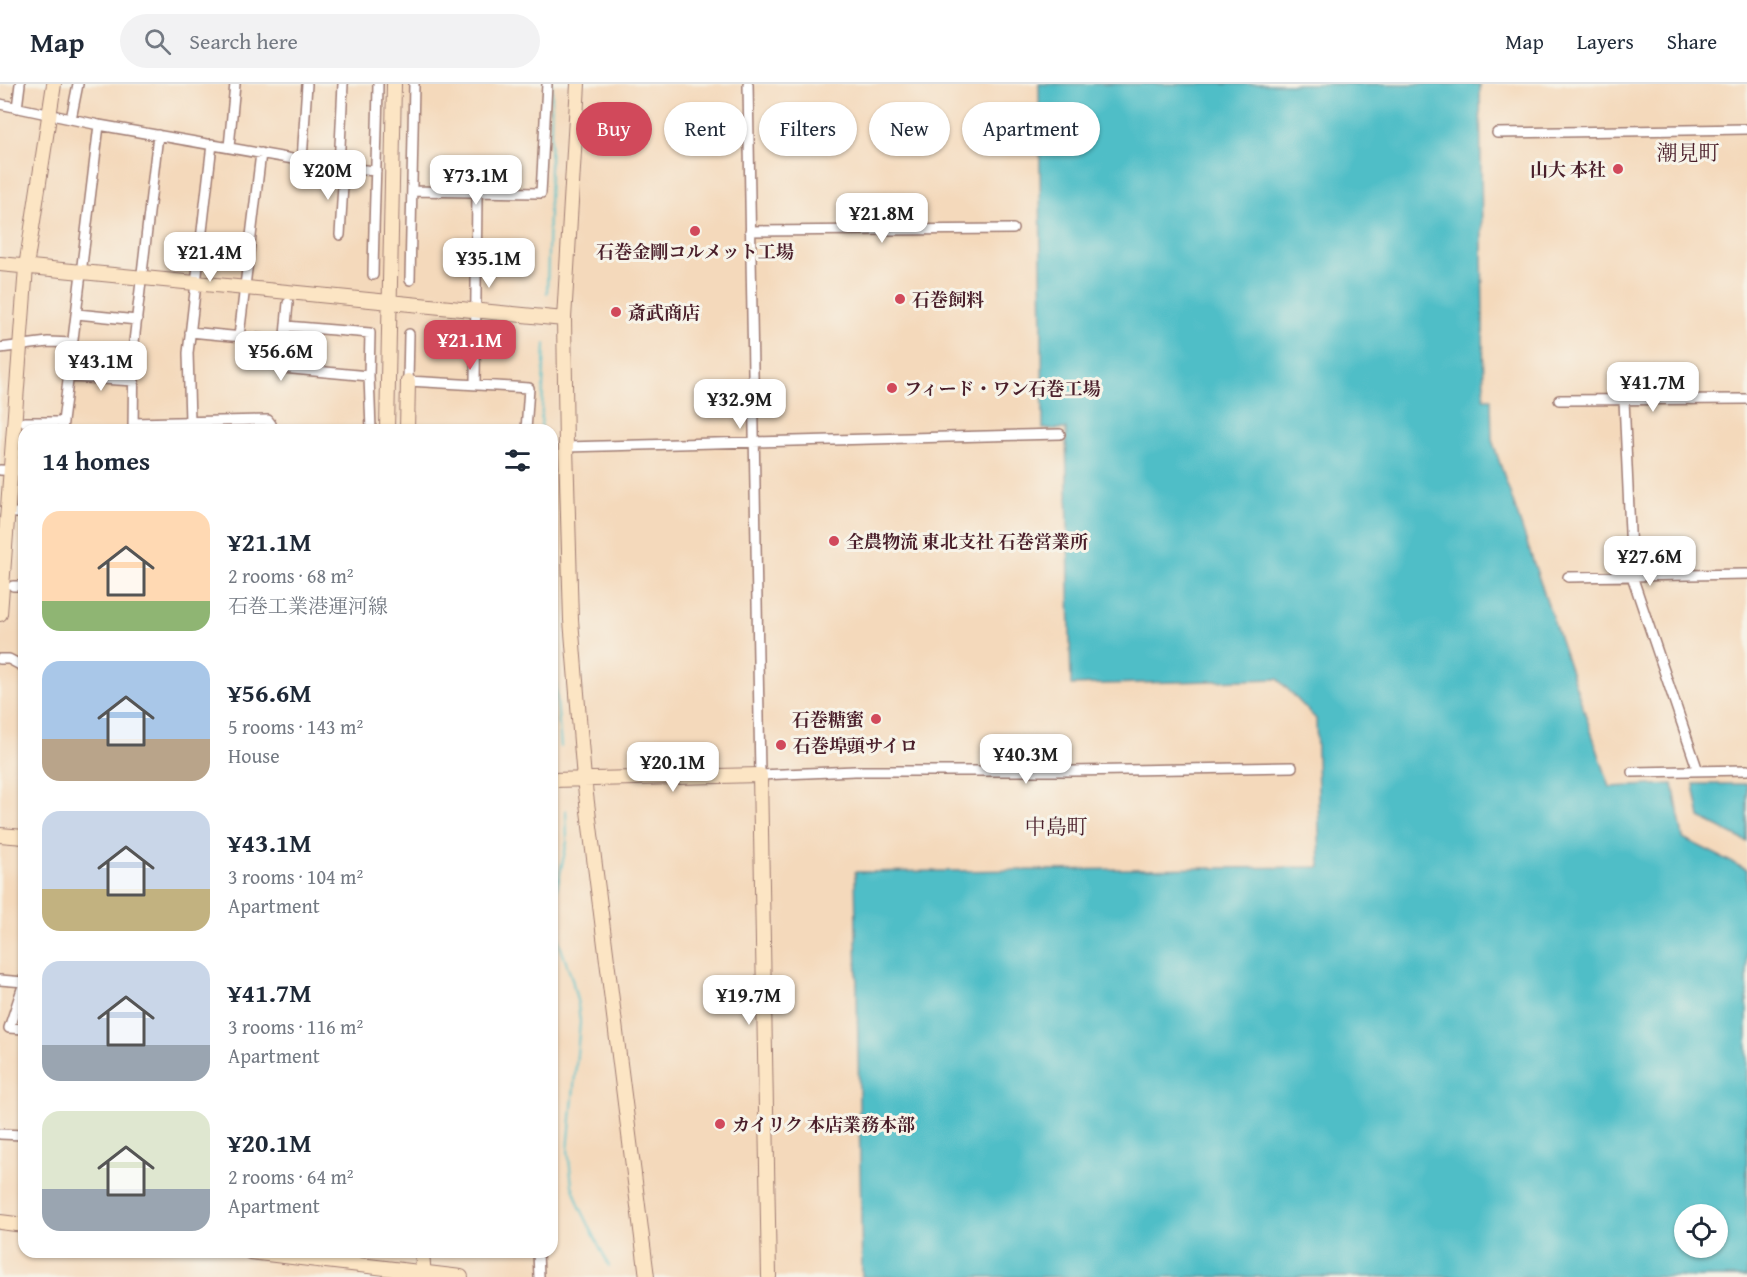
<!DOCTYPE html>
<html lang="en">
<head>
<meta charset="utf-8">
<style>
  :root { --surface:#fff; --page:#f2f2f3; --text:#1f2937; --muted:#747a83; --line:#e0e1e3; --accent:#d1495b }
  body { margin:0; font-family:"Gentium Book Plus","Noto Serif JP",serif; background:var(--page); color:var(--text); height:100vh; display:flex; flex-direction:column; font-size:22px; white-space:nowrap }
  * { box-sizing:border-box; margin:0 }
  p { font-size:20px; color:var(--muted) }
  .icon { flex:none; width:33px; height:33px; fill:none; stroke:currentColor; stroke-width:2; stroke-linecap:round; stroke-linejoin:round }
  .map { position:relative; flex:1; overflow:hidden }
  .side { position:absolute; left:18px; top:340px; width:540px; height:834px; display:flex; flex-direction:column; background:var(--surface); border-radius:18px; box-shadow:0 2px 4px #0004 }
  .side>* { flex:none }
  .banner { position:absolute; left:576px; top:18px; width:570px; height:54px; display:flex; gap:12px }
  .buttons { position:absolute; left:1674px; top:1120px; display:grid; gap:12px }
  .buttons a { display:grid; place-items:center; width:54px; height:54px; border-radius:50%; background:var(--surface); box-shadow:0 2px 4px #0004; font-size:30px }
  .price { position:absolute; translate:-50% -51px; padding:0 14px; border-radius:12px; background:#fff; color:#222; font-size:20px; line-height:39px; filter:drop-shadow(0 2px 3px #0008) }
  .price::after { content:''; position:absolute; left:50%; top:36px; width:18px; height:14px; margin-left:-9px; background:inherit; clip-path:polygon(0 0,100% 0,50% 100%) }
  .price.selected { background:var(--accent); color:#fff }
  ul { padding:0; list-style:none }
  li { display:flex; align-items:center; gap:18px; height:150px; padding:0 24px }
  li span { display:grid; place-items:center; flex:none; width:168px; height:120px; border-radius:18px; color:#555 }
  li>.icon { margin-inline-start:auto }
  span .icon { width:72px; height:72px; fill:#fffc; stroke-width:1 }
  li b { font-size:26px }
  h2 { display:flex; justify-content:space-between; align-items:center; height:72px; padding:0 24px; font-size:26px }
  .chip { padding:0 21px; border-radius:27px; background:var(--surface); box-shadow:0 2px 4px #0004; font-size:21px; line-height:54px }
  .chip.selected { background:var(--accent); color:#fff }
  header { display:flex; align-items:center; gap:36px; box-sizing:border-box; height:84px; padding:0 30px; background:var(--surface); border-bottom:2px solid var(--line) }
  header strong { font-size:28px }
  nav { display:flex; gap:33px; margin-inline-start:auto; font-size:21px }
  .search { width:420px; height:54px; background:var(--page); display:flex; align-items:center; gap:15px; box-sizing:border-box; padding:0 21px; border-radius:33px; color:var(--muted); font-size:22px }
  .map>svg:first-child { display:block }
  .water { fill:#50bec7; stroke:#4d6e79; stroke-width:1.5; fill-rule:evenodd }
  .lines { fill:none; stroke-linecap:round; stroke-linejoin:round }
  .stream { stroke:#50bec7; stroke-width:2 }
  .street-casing { stroke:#9f7c73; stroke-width:12 }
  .secondary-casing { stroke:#9f7c73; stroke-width:16 }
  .street { stroke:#fff; stroke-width:9 }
  .secondary { stroke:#fce5c4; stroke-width:14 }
  .poi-dot { fill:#d1495b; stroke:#f7f3e8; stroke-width:2 }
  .labels { text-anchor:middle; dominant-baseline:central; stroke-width:6; stroke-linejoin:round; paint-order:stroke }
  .poi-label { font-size:18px; font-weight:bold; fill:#4a1f2b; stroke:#f7f3e8; text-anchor:start }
  .quarter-label { font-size:21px; fill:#4a1f2b; stroke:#f7f3e8 }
</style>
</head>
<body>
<header>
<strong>Map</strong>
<div class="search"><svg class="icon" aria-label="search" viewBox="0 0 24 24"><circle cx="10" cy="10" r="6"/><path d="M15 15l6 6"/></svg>Search here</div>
<nav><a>Map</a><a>Layers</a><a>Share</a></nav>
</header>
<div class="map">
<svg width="1747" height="1193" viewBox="0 0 1747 1193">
  <rect width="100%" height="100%" fill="#f7f3e8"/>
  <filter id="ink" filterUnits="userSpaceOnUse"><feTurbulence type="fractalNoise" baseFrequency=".0167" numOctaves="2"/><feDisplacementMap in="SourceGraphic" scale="12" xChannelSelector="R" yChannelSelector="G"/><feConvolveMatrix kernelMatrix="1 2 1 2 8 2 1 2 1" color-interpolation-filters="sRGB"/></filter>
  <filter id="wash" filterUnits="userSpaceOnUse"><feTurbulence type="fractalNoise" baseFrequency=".008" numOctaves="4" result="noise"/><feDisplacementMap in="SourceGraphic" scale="24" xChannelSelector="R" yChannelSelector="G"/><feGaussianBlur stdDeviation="1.35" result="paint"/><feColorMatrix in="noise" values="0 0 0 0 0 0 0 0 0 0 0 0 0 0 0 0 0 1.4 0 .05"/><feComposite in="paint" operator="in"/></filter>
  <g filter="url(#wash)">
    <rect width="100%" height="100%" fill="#f4d9bb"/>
    <path class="water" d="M1039,0H1480L1484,315H1491L1492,356L1610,703L1673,700L1683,754L1747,786V1193H862L855,788L1320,783L1316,635L1278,595L1071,601L1066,345H1043ZM1684,1131H1718V1164H1684Z
      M1694,700H1747V758L1700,734Z"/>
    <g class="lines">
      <path class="stream" d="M547,209L552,0
        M541,346L545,260
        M552,558L561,663
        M566,726L567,758L556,808L554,833L559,858L572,895L578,921L580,938L568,1066L572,1101L580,1123L609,1182"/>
    </g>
  </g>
  <g filter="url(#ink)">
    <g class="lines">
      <g class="street-casing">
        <path id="street" d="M748,0L760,691L855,687H1073L1292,683
          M0,20L99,41L344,84L376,87
          M17,24L20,0
          M71,35L78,0
          M1497,49L1747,45
          M229,63L235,0
          M302,76L307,0
          M339,83L343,0
          M412,107L541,109L547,0
          M750,147L1013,145
          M340,151L344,84
          M373,191C374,127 377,64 378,0
          M410,196L414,0
          M288,219L282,284L369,292
          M77,230L137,236
          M286,242L370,249L369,292L371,346
          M190,248L285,257
          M409,250L408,297L529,304L526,346
          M239,252L261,69
          M0,264L48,258L73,259
          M70,293L134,297
          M475,300L477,109
          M1559,316L1747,315
          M1624,316L1632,492L1698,687
          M190,337L188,269L212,60
          M25,338H63
          M134,339L268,336L271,340L268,346
          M62,346L99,41
          M133,346L134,258L158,51
          M566,363L1060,350
          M0,386L24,387
          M16,429H24
          M1568,493L1747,490
          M13,502H24
          M0,575H9L24,583
          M1632,688L1747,686
          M0,896L24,898
          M24,899L9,944L24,945
          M0,1050L24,1051
          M538,1168L539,1193"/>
      </g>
      <g class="secondary-casing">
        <path id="secondary" d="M578,0L564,235L566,363L571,536L584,695L647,1193
          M0,180L564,235
          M387,346L394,0
          M407,346L408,297
          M0,530L26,183L54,0
          M552,696L760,691L769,1193
          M0,751L24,753
          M0,1138L24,1141
          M250,1168L461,1193
          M422,1168L424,1193"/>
      </g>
      <use href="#street" class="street"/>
      <use href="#secondary" class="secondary"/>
    </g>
  </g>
  <g class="poi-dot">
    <circle cx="1618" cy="85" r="6"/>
    <circle cx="695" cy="147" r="6"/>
    <circle cx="900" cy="215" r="6"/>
    <circle cx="616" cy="228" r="6"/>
    <circle cx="892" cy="304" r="6"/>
    <circle cx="834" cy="457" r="6"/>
    <circle cx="876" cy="635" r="6"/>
    <circle cx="781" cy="661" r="6"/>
    <circle cx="720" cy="1040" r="6"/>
  </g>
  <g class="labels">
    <g class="poi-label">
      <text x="1606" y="85" text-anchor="end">山大 本社</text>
      <text x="695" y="167" text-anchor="middle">石巻金剛コルメット工場</text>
      <text x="912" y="215">石巻飼料</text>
      <text x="628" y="228">斎武商店</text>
      <text x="904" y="304">フィード・ワン石巻工場</text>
      <text x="846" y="457">全農物流 東北支社 石巻営業所</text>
      <text x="864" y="635" text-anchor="end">石巻糖蜜</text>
      <text x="793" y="661">石巻埠頭サイロ</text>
      <text x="732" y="1040">カイリク 本店業務本部</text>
    </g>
    <g class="quarter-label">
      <text x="1688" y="68">潮見町</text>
      <text x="1056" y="742">中島町</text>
    </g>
  </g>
</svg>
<div class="buttons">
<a><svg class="icon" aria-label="locate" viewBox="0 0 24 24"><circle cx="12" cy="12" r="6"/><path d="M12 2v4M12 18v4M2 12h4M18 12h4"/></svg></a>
</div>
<b class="price" style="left:328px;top:117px">¥20M</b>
<b class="price" style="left:476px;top:122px">¥73.1M</b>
<b class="price" style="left:882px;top:160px">¥21.8M</b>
<b class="price" style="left:210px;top:199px">¥21.4M</b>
<b class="price" style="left:489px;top:205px">¥35.1M</b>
<b class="price selected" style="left:470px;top:287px">¥21.1M</b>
<b class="price" style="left:281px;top:298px">¥56.6M</b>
<b class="price" style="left:101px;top:308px">¥43.1M</b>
<b class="price" style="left:1653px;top:329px">¥41.7M</b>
<b class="price" style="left:740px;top:346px">¥32.9M</b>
<b class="price" style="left:1650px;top:503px">¥27.6M</b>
<b class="price" style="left:1026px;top:701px">¥40.3M</b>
<b class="price" style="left:673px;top:709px">¥20.1M</b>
<b class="price" style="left:749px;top:942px">¥19.7M</b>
<div class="banner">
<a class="chip selected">Buy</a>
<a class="chip">Rent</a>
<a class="chip">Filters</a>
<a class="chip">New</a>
<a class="chip">Apartment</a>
</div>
<section class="side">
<h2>14 homes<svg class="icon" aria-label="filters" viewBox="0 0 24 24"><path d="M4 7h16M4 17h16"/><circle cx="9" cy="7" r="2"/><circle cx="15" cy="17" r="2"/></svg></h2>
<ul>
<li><span style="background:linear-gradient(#ffd9b3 75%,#8fb573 0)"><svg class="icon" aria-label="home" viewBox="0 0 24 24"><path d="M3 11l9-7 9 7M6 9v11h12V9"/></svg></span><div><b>¥21.1M</b><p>2 rooms · 68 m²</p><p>石巻工業港運河線</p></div></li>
<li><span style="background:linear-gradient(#a9c7e8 65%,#b9a48a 0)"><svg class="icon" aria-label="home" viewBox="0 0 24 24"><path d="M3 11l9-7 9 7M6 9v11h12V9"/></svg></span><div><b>¥56.6M</b><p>5 rooms · 143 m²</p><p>House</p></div></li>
<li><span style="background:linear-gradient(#c9d6e8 65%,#c2b280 0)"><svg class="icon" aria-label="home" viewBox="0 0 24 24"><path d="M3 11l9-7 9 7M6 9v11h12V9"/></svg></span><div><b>¥43.1M</b><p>3 rooms · 104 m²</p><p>Apartment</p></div></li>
<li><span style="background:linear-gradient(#c9d6e8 70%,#9aa5b1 0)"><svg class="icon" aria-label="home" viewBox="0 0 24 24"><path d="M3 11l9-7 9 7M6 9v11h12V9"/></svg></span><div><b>¥41.7M</b><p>3 rooms · 116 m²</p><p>Apartment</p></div></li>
<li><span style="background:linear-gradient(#dfe7d0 65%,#9aa5b1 0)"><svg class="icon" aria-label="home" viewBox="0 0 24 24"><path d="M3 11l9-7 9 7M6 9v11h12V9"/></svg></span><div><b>¥20.1M</b><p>2 rooms · 64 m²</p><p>Apartment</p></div></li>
</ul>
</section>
</div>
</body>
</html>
